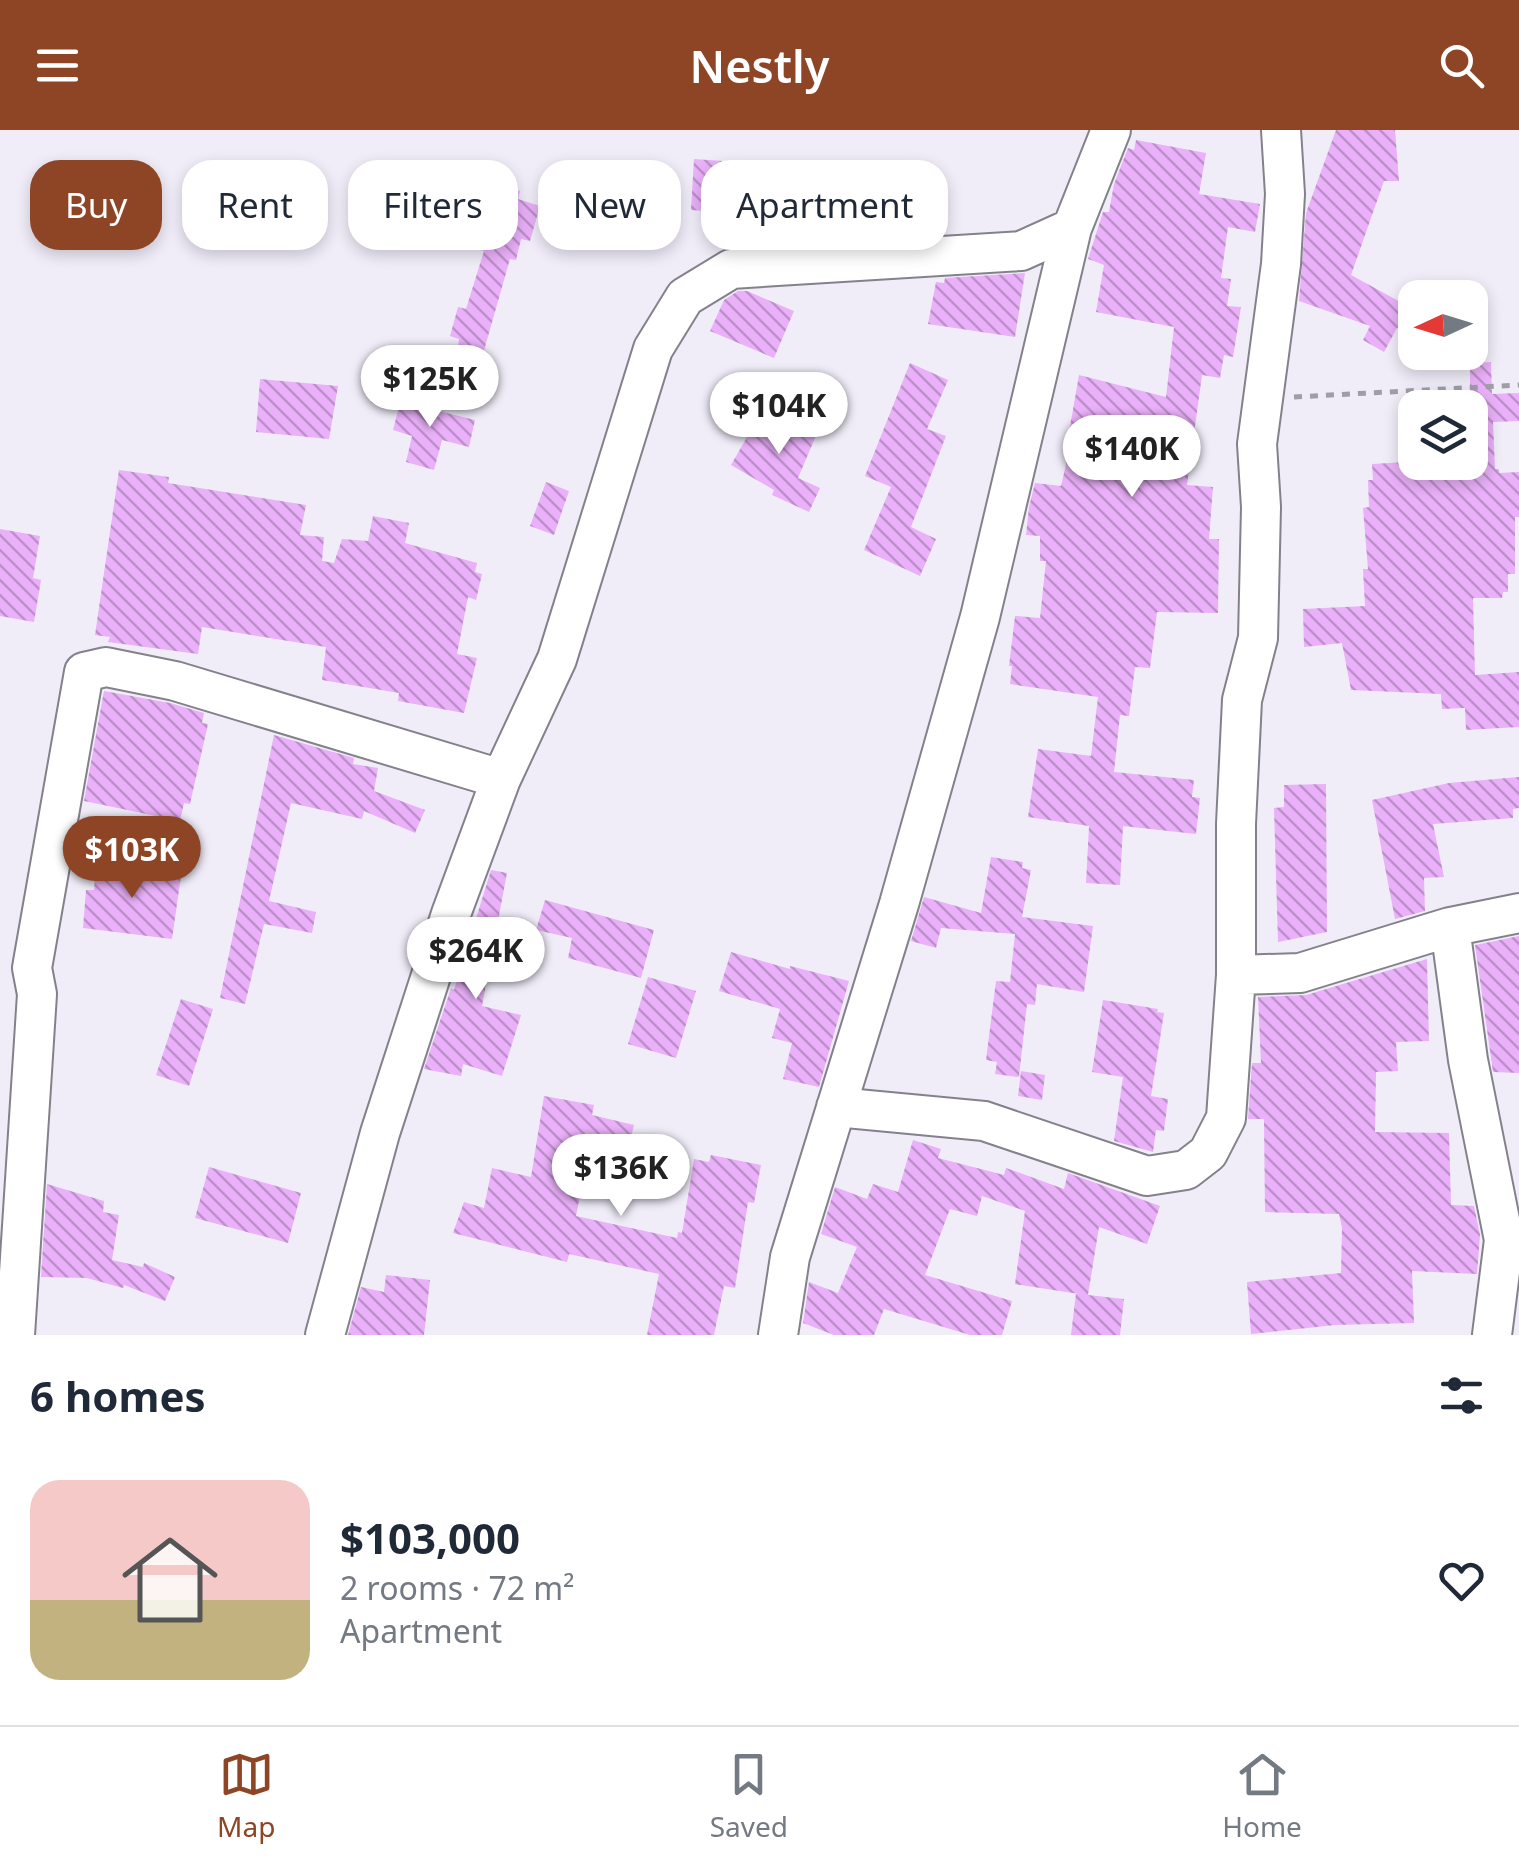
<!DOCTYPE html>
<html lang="en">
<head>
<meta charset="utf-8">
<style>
  :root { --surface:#fff; --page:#f2f2f3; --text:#1f2937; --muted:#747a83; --line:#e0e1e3; --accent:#8d4525 }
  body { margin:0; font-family:"Noto Sans",sans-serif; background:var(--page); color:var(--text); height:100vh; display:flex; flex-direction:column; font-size:38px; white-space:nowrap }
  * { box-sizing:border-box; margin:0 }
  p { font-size:32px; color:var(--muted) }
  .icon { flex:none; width:55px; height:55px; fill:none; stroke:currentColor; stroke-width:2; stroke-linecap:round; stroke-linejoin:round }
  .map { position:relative; height:1205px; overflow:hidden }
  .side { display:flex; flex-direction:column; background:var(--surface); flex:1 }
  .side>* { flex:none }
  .top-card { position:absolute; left:30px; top:30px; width:1000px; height:90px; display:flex; gap:20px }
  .needle { width:65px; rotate:266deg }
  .buttons { position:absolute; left:1398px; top:150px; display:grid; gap:20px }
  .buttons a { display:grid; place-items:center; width:90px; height:90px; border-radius:20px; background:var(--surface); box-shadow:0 5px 15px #0003; font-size:50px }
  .price { position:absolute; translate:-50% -85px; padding:0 22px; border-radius:35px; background:#fff; color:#222; font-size:32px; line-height:65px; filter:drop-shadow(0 2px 5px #0008) }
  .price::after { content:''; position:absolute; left:50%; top:60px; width:30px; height:22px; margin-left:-15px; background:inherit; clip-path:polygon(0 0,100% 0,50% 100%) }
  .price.on { background:var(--accent); color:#fff }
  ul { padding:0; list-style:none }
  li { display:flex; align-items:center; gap:30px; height:250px; padding:0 30px }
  li span { display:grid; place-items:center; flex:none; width:280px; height:200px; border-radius:30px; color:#555 }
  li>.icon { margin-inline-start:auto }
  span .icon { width:120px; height:120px; fill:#fffc; stroke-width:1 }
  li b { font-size:42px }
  h2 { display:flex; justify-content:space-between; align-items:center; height:120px; padding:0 30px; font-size:42px }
  .chip { padding:0 35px; border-radius:30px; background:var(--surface); box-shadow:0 5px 15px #0003; font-size:35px; line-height:90px }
  .chip.on { background:var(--accent); color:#fff }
  header { display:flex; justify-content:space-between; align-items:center; height:130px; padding:0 30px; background:var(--accent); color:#fff; font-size:45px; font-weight:600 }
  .tab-bar { display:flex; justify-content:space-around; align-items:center; height:140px; border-top:2px solid var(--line); background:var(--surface); font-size:28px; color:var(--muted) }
  .tab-bar a { display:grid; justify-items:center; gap:5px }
  .tab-bar .on { color:var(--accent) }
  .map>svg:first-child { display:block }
  .building { fill:url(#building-back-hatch) }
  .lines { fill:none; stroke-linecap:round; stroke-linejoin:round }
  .minor-casing { stroke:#84818b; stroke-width:42 }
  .path { stroke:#9f9da6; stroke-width:5; stroke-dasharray:8 8; stroke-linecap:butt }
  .minor { stroke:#fff; stroke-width:38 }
</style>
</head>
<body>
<header><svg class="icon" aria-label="menu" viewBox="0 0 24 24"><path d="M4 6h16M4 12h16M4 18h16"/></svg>Nestly<svg class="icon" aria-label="search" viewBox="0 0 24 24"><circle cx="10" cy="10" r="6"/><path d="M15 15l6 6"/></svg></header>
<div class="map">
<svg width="1519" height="1205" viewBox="0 0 1519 1205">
  <defs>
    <pattern id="building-back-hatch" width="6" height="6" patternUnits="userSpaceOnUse" patternTransform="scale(2.5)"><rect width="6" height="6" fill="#eab0f9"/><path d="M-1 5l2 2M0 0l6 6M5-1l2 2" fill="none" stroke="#be90cb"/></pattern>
  </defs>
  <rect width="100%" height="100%" fill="#f0edf9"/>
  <path class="building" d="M1336,0H1395L1399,51H1384L1351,145L1415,180L1404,201L1397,198L1384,222L1363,210L1370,196L1299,171L1306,83Z
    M1136,10L1206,23L1199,64L1260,74L1255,102L1228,97L1221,148L1231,149L1227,176L1241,177L1233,227L1224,225L1220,248L1202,245L1187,355L1213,357L1209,409H1219L1218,483L1157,482L1150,538L1135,537L1129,586L1120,585L1114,642L1194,650L1192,667L1200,668L1196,704L1123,696L1120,755L1086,753L1089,696L1028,687L1038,619L1091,626L1098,567L1010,554L1012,536H1009L1015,486L1040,488L1046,431H1040V406L1026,405L1029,377L1035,353L1061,356L1072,309L1068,308L1079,245L1166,267L1174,197L1096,182L1104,135L1088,129L1103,82H1109L1114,54L1128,18L1134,20Z
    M694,29L722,31L719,82L691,80Z
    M494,54L520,61L518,69L540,76L530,111L521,109L516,130L510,129L481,231L457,225L459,209L450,206L458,177L466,179L484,121L481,120L490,87L485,86Z
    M942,62L944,92L920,93L918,63Z
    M1025,143L1015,207L928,194L936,152L944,153L945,148Z
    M738,161H747L794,181L774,228L710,201L724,170Z
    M1491,232L1492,264L1519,263V291L1493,292L1495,339H1499V343L1519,342V387H1515V444H1508V462H1503L1502,468H1473L1475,545L1519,542V597L1466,600L1465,578L1442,579L1441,564L1351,560L1342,513L1304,517L1303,479L1365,476L1363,439H1368L1363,378L1369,377L1368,350H1373L1372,334L1406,332L1407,341L1470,340V233Z
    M910,233L948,250L927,299L946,306L911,397L936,409L920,446L864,420L891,357L865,346Z
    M260,249L338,256L329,309L256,302Z
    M402,265L432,272L430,279L475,290L469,317L442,310L434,340L406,332L412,306L393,300Z
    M764,277L818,301L798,348L820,358L809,382L772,365L774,360L731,335Z
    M119,340L169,347L168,353L306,375L300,405L324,407L322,431L334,433L342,409L368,411L373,386L409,393L405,413L477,433L475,442L482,444L476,470L468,467L457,524L477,528L464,583L398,571L399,563L322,550L326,517L202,497L198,524L108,512L110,507L95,505Z
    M546,352L569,361L554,405L530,396Z
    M0,399L40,406L33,448L41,450L34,492L0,486Z
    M104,561L170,573L204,583L202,593L208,594L190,674L184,673L180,691L84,671Z
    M274,605L354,628L353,634L378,638L374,661L425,680L415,703L364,681L362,689L291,673L269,771L316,782L312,803L264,794L245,874L220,868Z
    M1519,647V678L1513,679V688L1433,694L1444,747L1424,748L1425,781L1395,789L1372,670L1449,653Z
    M1326,654L1327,802L1278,812L1274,678L1284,677V655Z
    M991,727L1023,732L1022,738L1031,740L1022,787L1093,796L1084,862L1037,854L1035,875L1027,874L1019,947L995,944L997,932L986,930L996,851L1010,852L1015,804L941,798L936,818L911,811L924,767L981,783Z
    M96,732L140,735V740L181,746L172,809L83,798L86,760H94Z
    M491,740L507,743L482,876L521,885L502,946L463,934L461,946L424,939L451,858L454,860Z
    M545,770L654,800L641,848L568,828L572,808L536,800Z
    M1519,806V943L1493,942L1475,815Z
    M731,822L790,839V836L849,851L819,957L783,949L792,913L772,908L780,879L719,861Z
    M1427,829L1429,911L1396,912L1398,941L1376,942L1375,1002L1449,1003L1451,1075L1474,1076L1480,1105L1477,1144L1412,1141L1414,1193L1335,1195L1251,1204L1247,1152L1341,1143L1342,1098L1339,1084L1265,1082L1264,989H1248L1252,933H1261L1258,867L1306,865Z
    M648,847L696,861L676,928L628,914Z
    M181,869L213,879L189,956L156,945Z
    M1103,870L1158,879L1157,882L1164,883L1151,966L1168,969L1164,1001L1156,1000L1153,1022L1114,1011L1123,947L1092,942Z
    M1021,941L1045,945L1042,970L1018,966Z
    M544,966L594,975L592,985L634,995L628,1020L591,1010L576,1086L677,1108L678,1102L682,1103L694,1029L709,1032L711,1025L761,1035L754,1073L748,1072L735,1158L724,1156L714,1205H647L659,1144L569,1124L567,1132L453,1103L464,1072L484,1078L492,1038L531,1047Z
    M913,1010L941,1019L938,1028L1004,1045L1006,1038L1064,1059L1068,1043L1160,1076L1147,1114L1099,1097L1088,1165L1124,1169L1120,1205H1071L1076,1163L1079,1164L1015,1154L1025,1081L982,1066L977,1086L950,1079L925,1145L1012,1171L1002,1205H970L884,1179L874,1205H834L803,1193L809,1152L838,1163L857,1117L821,1104L835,1057L867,1069L873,1054L898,1062Z
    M209,1037L301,1063L288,1113L195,1088Z
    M47,1054L104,1071L103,1082L119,1085L112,1130L143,1137L144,1133L175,1147L165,1171L124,1155L123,1158L87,1148L41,1147Z
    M386,1145L430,1150L424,1205H348L361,1157L384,1162Z"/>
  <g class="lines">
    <g class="minor-casing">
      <path id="minor" d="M1450,797L1468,930L1504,1110L1492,1205
        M1236,845L1300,843L1450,797L1519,783
        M836,977L984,991L1147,1046L1186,1040L1208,1023L1226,988L1236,845V694L1242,570L1258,508L1261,377L1257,314L1281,134L1285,64L1281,0
        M15,1205L37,864L32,838L84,542L106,537L175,551L501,649
        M325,1205L380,1003L451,784L501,649L557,529L653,219L685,167L731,139L1021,121L1072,98L1111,0
        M778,1205L790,1127L899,774L980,487L1072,98"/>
    </g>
    <path class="path" d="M1294,267L1519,255"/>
    <use href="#minor" class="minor"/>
  </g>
</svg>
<div class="buttons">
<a><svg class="needle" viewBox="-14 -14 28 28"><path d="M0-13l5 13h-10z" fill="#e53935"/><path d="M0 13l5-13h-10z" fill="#747a83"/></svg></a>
<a><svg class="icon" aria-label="layers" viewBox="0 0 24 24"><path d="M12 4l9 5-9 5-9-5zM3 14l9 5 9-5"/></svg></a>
</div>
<b class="price" style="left:430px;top:300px">$125K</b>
<b class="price" style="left:779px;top:327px">$104K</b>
<b class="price" style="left:1132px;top:370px">$140K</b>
<b class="price on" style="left:132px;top:771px">$103K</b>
<b class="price" style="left:476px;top:872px">$264K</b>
<b class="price" style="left:621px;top:1089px">$136K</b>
<div class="top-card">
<a class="chip on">Buy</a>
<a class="chip">Rent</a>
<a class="chip">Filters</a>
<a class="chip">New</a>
<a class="chip">Apartment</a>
</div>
</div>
<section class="side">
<h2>6 homes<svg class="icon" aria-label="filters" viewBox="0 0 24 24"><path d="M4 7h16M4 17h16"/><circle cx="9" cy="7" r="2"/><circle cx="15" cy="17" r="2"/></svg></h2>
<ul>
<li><span style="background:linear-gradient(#f6c9c9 60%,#c2b280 0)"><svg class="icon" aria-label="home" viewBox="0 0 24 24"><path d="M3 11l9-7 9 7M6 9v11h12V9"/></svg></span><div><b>$103,000</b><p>2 rooms · 72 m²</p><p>Apartment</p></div><svg class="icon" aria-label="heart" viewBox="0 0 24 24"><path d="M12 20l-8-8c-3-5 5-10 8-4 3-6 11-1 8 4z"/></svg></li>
</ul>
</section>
<nav class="tab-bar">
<a class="on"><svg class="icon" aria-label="map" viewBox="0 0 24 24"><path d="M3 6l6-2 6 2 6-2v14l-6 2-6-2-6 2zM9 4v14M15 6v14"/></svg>Map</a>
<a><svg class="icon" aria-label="saved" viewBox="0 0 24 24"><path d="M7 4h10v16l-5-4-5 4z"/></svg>Saved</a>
<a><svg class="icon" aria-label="home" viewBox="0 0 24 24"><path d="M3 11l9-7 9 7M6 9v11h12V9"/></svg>Home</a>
</nav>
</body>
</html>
